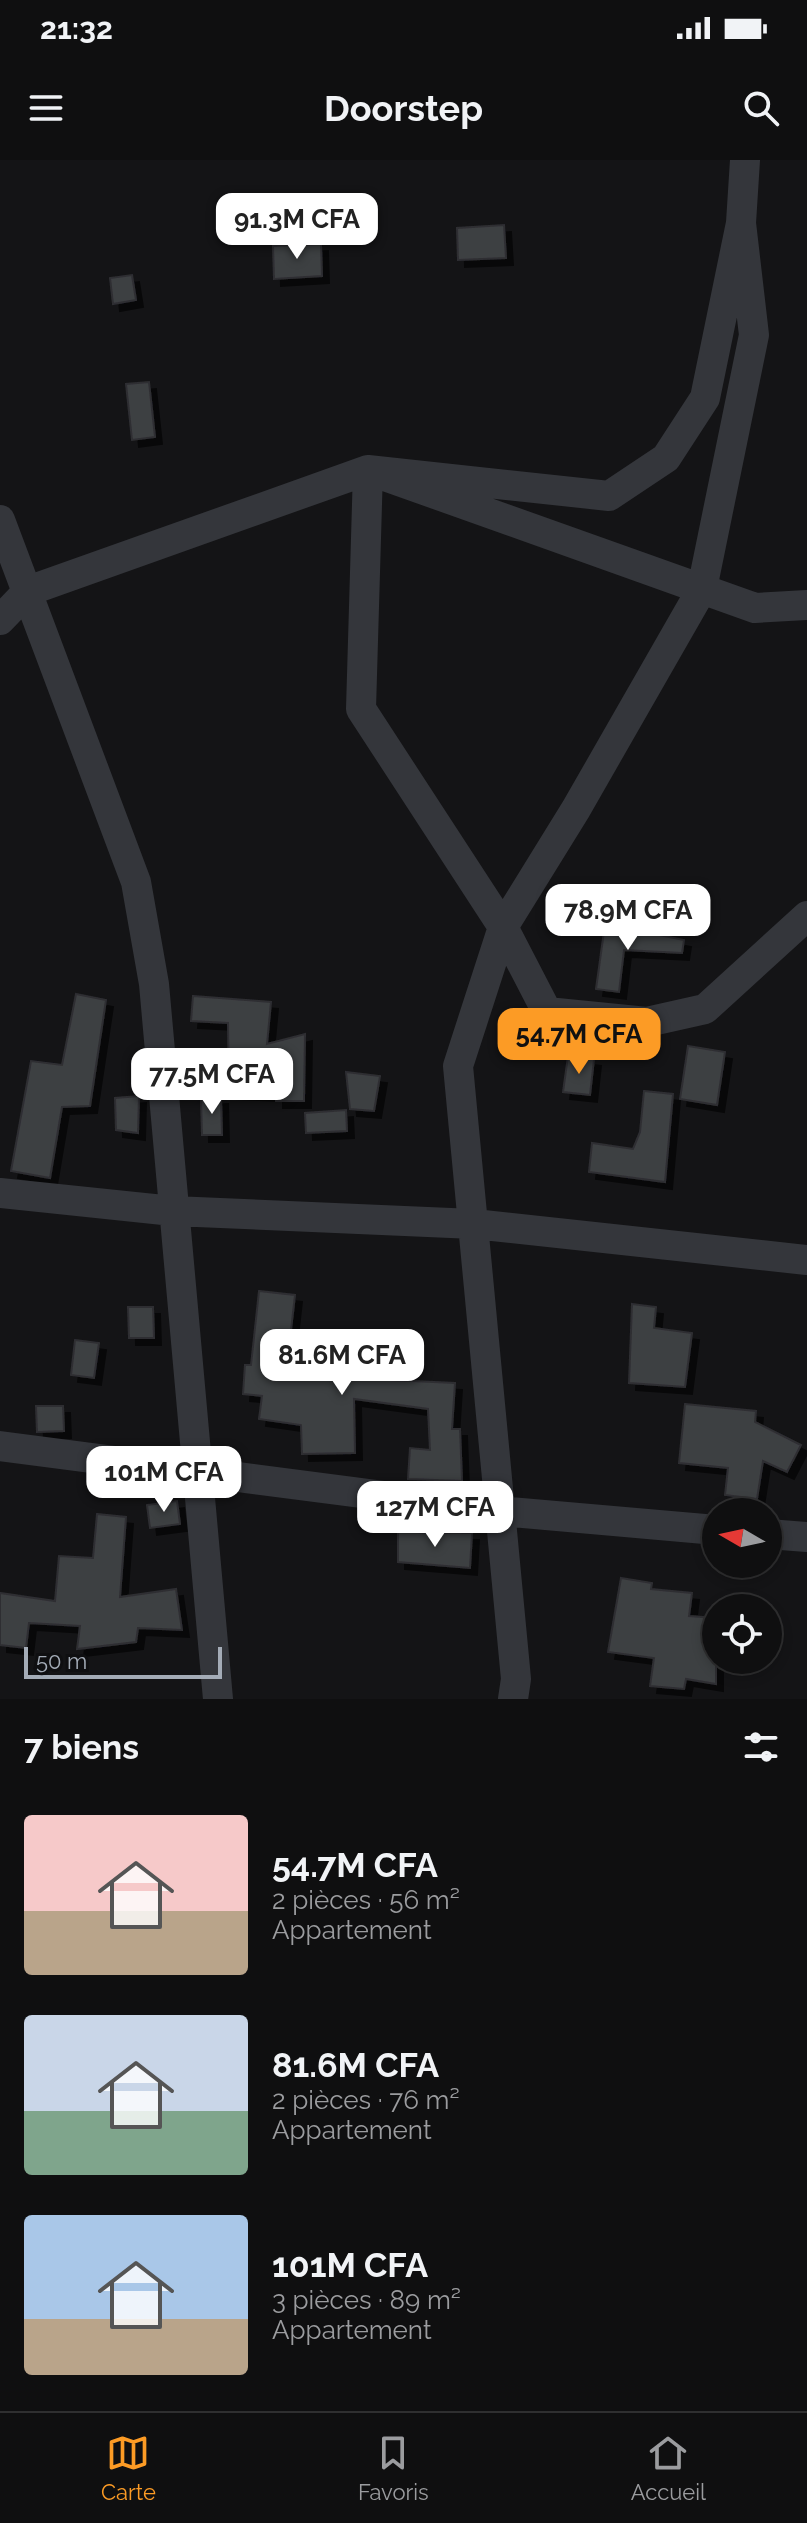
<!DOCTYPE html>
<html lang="fr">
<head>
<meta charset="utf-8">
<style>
  :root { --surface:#0f0f10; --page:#181819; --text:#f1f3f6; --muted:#9b9c9f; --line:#2f2f30; --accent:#fc9b25 }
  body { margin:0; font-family:Raleway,sans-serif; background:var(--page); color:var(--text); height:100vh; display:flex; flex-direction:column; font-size:30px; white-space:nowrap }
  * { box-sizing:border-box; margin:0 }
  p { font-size:26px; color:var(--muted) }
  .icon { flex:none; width:44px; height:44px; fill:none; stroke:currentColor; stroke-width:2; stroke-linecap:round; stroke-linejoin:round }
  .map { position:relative; height:1539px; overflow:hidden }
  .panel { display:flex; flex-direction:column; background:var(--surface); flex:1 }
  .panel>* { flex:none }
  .needle { width:52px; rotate:279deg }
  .controls { position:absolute; left:702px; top:1338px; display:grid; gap:16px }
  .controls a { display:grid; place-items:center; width:80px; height:80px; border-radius:50%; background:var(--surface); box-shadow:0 4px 12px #0003,0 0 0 2px var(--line); font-size:40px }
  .scale { position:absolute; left:24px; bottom:20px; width:198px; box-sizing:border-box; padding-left:8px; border:4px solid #a4acb7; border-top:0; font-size:22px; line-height:28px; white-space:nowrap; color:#a4acb7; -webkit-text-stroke:6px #0f0f11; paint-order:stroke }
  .price { position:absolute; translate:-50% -68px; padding:0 18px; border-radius:16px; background:#fff; color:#222; font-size:26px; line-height:52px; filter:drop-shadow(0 2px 4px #0008) }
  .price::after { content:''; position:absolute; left:50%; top:48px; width:24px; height:18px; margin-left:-12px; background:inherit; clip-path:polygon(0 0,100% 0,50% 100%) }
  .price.on { background:var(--accent); color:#111 }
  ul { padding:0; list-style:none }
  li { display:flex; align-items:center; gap:24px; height:200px; padding:0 24px }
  li span { display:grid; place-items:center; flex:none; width:224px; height:160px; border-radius:8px; color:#555 }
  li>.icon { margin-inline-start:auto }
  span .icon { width:96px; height:96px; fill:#fffc; stroke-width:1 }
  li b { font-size:34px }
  h2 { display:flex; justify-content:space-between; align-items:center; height:96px; padding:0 24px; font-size:34px }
  .status { display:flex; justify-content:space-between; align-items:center; height:56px; padding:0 40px; background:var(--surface); direction:ltr }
  .status svg { height:22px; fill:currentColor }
  header { display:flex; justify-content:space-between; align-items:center; height:104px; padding:0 24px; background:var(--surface); font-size:36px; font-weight:700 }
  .tabs { display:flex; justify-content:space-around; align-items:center; height:112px; border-top:2px solid var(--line); background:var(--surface); font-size:22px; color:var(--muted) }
  .tabs a { display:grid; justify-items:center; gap:4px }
  .tabs .on { color:var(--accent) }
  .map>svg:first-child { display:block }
  .building { fill:#3e3f43; stroke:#2e2e32; stroke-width:2; filter:url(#shadow) }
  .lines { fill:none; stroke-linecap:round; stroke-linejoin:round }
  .street { stroke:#34363b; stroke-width:30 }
</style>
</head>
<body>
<div class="status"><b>21:32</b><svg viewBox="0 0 49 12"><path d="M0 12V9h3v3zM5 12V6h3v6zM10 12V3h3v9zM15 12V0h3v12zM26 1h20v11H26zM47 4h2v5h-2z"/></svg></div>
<header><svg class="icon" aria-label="menu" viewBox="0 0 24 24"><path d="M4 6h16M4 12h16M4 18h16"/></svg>Doorstep<svg class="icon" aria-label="search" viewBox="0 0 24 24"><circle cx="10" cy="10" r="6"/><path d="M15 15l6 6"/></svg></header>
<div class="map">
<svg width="807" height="1539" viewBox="0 0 807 1539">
  <defs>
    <filter id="shadow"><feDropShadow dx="7" dy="7" stdDeviation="0" flood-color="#0009"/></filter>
  </defs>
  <rect width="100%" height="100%" fill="#141416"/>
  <path class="building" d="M504,65L506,98L458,100L457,68Z
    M321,84L322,116L274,119L273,86Z
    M132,115L136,140L113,144L110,118Z
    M149,222L155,277L132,280L126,224Z
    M605,764L684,780L682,793L624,790L619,832L596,829Z
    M76,834L106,840L90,946L62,947L50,1018L11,1011L31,901L62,905Z
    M193,836L271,842L267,884L305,874L304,941H276V934L229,932L228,863L191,861Z
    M688,886L725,892L717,945L680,939Z
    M568,896L594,899L590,935L563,932Z
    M346,912L380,916L374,951L350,949Z
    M644,931L673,934L665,1022L589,1012L592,983L633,989L640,972Z
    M139,936L138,973L116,970L115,938Z
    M221,937L222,975H202L201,938Z
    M346,950L347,971L306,973L305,953Z
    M259,1131L295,1135L287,1205L373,1212V1216L391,1220L455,1223L452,1269H460L462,1321L408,1319L410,1288L430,1290L428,1249L354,1239L355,1293L302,1294L301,1265L259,1259L262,1236L243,1234L245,1205H251Z
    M632,1144L656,1147L654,1168L692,1173L685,1227L629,1223Z
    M128,1147H153L154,1178H129Z
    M75,1180L99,1183L94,1218L71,1215Z
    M685,1244L756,1251L755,1262L801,1285L787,1312L763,1301L757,1339L725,1335L728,1308L679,1303Z
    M36,1246H63L64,1271L37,1272Z
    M177,1341L180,1364L150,1368L147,1345Z
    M97,1354L126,1357L120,1437L176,1429L182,1470L138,1468L136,1482L77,1489L80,1466L29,1463L26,1488L0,1485V1433L55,1441L59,1396L93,1398Z
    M398,1372L472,1373L470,1408L398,1402Z
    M621,1418L652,1423L651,1429L692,1433L689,1456L716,1458V1524L686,1519L684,1529L650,1526L654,1498L608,1492Z"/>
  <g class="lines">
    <path class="street" d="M741,63L705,238L666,298L609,336L368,310L361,549L503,767L576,649L702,429L754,175L741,63L745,0
      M0,360L136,722L154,824L218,1539
      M0,460L28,431L368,310L755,448L807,445
      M0,1033L173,1051L474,1064L807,1100
      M0,1286L500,1351L716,1370
      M768,1374L807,1377
      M513,1539L516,1519L458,906L503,767L547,852L647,862L705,849L807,756"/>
  </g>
</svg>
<div class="controls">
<a><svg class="needle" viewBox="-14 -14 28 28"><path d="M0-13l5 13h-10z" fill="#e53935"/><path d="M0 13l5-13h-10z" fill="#9b9c9f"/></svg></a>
<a><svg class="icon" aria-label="locate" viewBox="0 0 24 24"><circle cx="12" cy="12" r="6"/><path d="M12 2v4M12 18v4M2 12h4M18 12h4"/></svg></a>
</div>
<div class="scale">50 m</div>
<b class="price" style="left:297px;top:101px">91.3M CFA</b>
<b class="price" style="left:628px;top:792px">78.9M CFA</b>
<b class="price on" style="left:579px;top:916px">54.7M CFA</b>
<b class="price" style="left:212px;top:956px">77.5M CFA</b>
<b class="price" style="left:342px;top:1237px">81.6M CFA</b>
<b class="price" style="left:164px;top:1354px">101M CFA</b>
<b class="price" style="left:435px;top:1389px">127M CFA</b>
</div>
<section class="panel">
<h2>7 biens<svg class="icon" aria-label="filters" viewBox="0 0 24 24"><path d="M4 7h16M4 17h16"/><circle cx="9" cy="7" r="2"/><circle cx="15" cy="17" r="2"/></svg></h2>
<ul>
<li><span style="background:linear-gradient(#f6c9c9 60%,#b9a48a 0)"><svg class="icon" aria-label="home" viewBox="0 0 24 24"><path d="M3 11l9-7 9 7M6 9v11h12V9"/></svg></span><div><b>54.7M CFA</b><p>2 pièces · 56 m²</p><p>Appartement</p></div></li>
<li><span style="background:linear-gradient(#c9d6e8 60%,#7fa58c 0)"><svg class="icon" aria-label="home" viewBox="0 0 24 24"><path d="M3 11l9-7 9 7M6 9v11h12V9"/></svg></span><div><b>81.6M CFA</b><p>2 pièces · 76 m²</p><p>Appartement</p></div></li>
<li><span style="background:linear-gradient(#a9c7e8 65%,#b9a48a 0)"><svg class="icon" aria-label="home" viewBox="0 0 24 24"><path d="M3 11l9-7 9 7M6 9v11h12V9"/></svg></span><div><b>101M CFA</b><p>3 pièces · 89 m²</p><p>Appartement</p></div></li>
</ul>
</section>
<nav class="tabs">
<a class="on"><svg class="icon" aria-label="map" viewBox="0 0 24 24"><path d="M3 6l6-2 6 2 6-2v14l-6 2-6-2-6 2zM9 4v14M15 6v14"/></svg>Carte</a>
<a><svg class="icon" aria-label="saved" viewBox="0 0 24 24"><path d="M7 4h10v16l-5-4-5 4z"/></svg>Favoris</a>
<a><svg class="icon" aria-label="home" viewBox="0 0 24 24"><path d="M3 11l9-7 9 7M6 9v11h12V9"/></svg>Accueil</a>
</nav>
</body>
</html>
